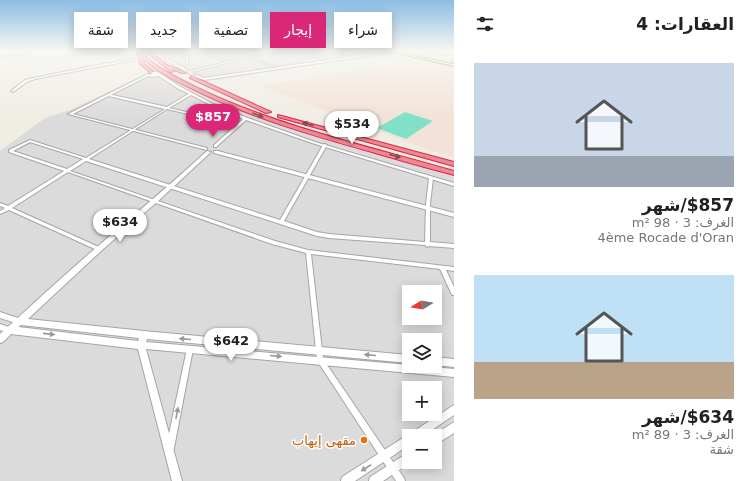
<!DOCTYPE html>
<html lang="ar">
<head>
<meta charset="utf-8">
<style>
  :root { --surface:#fff; --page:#f2f2f2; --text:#222; --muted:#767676; --accent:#db2777 }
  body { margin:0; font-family:"DejaVu Sans","Noto Sans Arabic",sans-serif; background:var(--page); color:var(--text); direction:rtl; height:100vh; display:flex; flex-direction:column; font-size:15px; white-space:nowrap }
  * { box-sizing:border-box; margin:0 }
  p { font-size:13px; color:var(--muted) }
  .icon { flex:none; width:22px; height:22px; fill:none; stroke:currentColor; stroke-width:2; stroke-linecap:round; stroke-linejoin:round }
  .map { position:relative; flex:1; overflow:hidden; direction:ltr }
  .panel { display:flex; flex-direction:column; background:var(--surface); width:300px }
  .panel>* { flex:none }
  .guide { position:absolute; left:12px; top:12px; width:380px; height:36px; direction:rtl; display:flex; gap:8px }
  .needle { width:26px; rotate:259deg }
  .controls { position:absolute; left:402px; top:285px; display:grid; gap:8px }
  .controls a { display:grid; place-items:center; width:40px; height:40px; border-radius:0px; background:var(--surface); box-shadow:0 2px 10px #0003; font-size:20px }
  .price { position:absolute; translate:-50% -34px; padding:0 9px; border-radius:14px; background:#fff; color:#222; font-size:13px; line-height:26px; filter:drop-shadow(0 1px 2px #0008) }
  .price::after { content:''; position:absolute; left:50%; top:24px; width:12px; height:9px; margin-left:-6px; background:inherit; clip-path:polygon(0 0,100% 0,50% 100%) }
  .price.current { background:var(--accent); color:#fff }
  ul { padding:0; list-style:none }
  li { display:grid; align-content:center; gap:8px; height:212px; padding:0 20px }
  li span { display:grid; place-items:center; height:124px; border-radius:0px; color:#555 }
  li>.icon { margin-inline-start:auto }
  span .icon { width:72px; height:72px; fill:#fffc; stroke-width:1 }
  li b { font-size:17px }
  h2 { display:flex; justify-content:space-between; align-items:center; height:48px; padding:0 20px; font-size:17px }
  .pill { padding:0 14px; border-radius:0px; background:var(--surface); box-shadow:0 2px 10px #0003; font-size:14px; line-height:36px }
  .pill.current { background:var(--accent); color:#fff }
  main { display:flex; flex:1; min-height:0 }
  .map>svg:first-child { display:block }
  .residential { fill:#dcdbdb; fill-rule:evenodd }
  .military { fill:#f2e2d7 }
  .pitch { fill:#80e1c7 }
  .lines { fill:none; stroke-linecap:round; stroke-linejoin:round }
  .canal { fill:#a3cade; fill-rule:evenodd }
  .minor-casing { stroke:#a5a5a5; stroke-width:2 }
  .tertiary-casing { stroke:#a5a5a5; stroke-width:2 }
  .secondary-casing { stroke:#5d7802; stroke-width:2 }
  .motorway-casing { stroke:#df204a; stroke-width:2 }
  .minor { fill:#fff; fill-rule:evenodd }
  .tertiary { fill:#fff; fill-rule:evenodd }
  .secondary { fill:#effbb7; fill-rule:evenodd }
  .motorway { fill:#e98a90; fill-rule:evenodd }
  .oneway { fill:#794f51 }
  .oneway2 { fill:#9a9a9a }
  .food-dot { fill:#e8710a; stroke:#fff; stroke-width:1.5 }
  .labels { text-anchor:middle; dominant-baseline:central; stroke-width:3; stroke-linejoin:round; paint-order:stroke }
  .near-food-label { font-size:13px; fill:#c56008; stroke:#fff; text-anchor:end }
</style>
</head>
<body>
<main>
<section class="panel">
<h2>العقارات: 4<svg class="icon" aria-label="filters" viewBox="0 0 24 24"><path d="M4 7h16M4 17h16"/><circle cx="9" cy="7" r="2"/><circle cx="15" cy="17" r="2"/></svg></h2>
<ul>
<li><span style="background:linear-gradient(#c9d6e8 75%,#9aa5b1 0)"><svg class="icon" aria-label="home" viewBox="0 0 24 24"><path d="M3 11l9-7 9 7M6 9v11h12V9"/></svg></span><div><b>$857/شهر</b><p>الغرف: 3 · 98 m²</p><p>4ème Rocade d'Oran</p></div></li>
<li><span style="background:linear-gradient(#bfe0f5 70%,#b9a48a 0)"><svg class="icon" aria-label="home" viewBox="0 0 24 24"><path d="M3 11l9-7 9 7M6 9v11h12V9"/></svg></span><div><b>$634/شهر</b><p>الغرف: 3 · 89 m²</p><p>شقة</p></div></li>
</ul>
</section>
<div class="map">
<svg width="454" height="481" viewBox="0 0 454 481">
  <rect width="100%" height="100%" fill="#f0ede4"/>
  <path class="residential" d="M169,51H390L382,54L203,82L164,60L163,55Z
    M156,69L168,78L202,95L231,107L313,136L412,164L454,177V481H0V151L45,118L72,109ZM409,292H435V318H409ZM409,340H435V366H409ZM409,388H435V414H409ZM409,436H435V462H409Z"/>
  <path class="military" d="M419,61L454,68V157L431,151L261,86Z"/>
  <path class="pitch" d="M405,112L433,121L406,139L377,128Z"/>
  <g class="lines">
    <path class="canal" d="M28,51H30L22,55L0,59V57L20,53Z"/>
    <g class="minor-casing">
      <path id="minor" d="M173,51H175L188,57V64L183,68H181L186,64V57Z
        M196,51H198L208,54L227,51L210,55L230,62H228Z
        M256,51H257L266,53L265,54Z
        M330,51H332L352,58H350Z
        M406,51H407L429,54L441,53L430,51H431L442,52L443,53L454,52V54L429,56Z
        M141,58L142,59L102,66L35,79L27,82L13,92L11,91L25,80L33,78L102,64Z
        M246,58H248L280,68H278Z
        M453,59H454V62L452,60Z
        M190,93L191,94V95L169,108L241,125L239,126L167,109L89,159L280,220L323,145L325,144L327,145L284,221L317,232L329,234L425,242L426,204L429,178L431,177L433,178L430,204V242L454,244V248L429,246L427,247L425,245L329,238L317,236L86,161L70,171L275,241L308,250L454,267V271L446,270L454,287V295H452L440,269L311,254L323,359L404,478L405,481H396L318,362L317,360L306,253L272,244L68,172L12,208L101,248L102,249L101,250H97L9,210L0,214V211L5,208L0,206V203L8,206L64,171L9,152V150L30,140L86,158L165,109L108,96V94L167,107ZM30,142L83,159L67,169L13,151Z
        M0,312L21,319L22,321L21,323L19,324L0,318Z
        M0,324L12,328L13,330L12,332L10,333L0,330Z
        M190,346L192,347L193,349L174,448L173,451L170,452L167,451L166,448L187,349L188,347Z"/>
    </g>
    <g class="tertiary-casing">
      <path id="tertiary" d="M170,51H172L167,56L168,59L189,71L274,51H276L191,72L204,78L375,53L387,51H389L375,55L204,80L193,76L166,60L165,56Z
        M152,72H158L179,86L211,103L245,117L315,142L454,183V186L312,143L246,120L216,147H214V145L243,119L209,104L177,88L159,76L153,77L148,76L73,114L207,148V150L68,114Z
        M207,151L211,152L157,202L101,251L28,319L154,332L409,355V363L147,339L146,342L409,365V366H423L454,369V377L146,349L182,481H172L138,349L11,334L3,342L0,343V334C32,305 64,275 97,247C134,215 171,184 207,151ZM21,325L139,338L138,341L18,327Z
        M214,151H218L454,213V217L214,153Z
        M435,357L454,359V367L435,365Z
        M454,405V415L423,436H409V445L355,481H341L342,477L406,436L410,434L411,433Z
        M454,422V433L435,445V436H432Z
        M409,452V462H411L383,481H369L370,477Z"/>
    </g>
    <g class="secondary-casing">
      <path id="secondary" d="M387,51H389L454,64V66Z"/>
    </g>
    <g class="motorway-casing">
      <path id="motorway" d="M137,51H139C158,70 182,80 206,92C285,128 371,147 454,171V175C427,168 399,160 372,152C314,136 257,119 203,94C182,84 160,75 143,58L144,64L153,71L151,75H149V71L140,64Z
        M146,51H149L167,65L183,71L191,72L182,73L172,69L174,71L171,72Z
        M193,74L196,75L194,77L271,112L266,113L190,78Z
        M278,115L454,162V166L278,117Z"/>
    </g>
    <use href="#minor" class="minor"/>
    <use href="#tertiary" class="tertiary"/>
    <use href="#secondary" class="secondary"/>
    <use href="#motorway" class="motorway"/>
  </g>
  <defs><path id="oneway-solid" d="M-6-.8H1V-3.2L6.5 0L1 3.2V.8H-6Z"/></defs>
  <g class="oneway">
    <use href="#oneway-solid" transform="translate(258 115) rotate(20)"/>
    <use href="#oneway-solid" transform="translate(308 124) rotate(-164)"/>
    <use href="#oneway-solid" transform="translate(395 156) rotate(16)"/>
  </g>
  <g class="oneway2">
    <use href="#oneway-solid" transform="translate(49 334) rotate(6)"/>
    <use href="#oneway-solid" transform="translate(185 339) rotate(-175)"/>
    <use href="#oneway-solid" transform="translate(370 355) rotate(-175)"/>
    <use href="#oneway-solid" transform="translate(276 356) rotate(5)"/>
    <use href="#oneway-solid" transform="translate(177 413) rotate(-79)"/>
    <use href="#oneway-solid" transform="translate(366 468) rotate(147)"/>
  </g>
  <linearGradient id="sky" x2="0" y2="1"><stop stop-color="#8cbde4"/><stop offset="0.43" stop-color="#f8f7f3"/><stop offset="1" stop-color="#f8f7f3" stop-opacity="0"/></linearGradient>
  <rect width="454" height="118" fill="url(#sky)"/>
  <circle class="food-dot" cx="364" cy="440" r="4"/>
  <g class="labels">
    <g class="near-food-label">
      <text x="356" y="440">مقهى إيهاب</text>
    </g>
  </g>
</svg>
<div class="controls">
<a><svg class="needle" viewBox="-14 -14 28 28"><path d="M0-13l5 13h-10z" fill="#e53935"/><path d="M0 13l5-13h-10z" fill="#767676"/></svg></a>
<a><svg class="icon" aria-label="layers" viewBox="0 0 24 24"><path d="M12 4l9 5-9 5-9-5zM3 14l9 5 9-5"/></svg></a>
<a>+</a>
<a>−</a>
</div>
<b class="price current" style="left:213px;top:138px">$857</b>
<b class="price" style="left:352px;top:145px">$534</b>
<b class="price" style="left:120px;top:243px">$634</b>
<b class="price" style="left:231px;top:362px">$642</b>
<div class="guide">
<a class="pill">شراء</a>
<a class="pill current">إيجار</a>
<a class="pill">تصفية</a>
<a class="pill">جديد</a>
<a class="pill">شقة</a>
</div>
</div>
</main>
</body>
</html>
